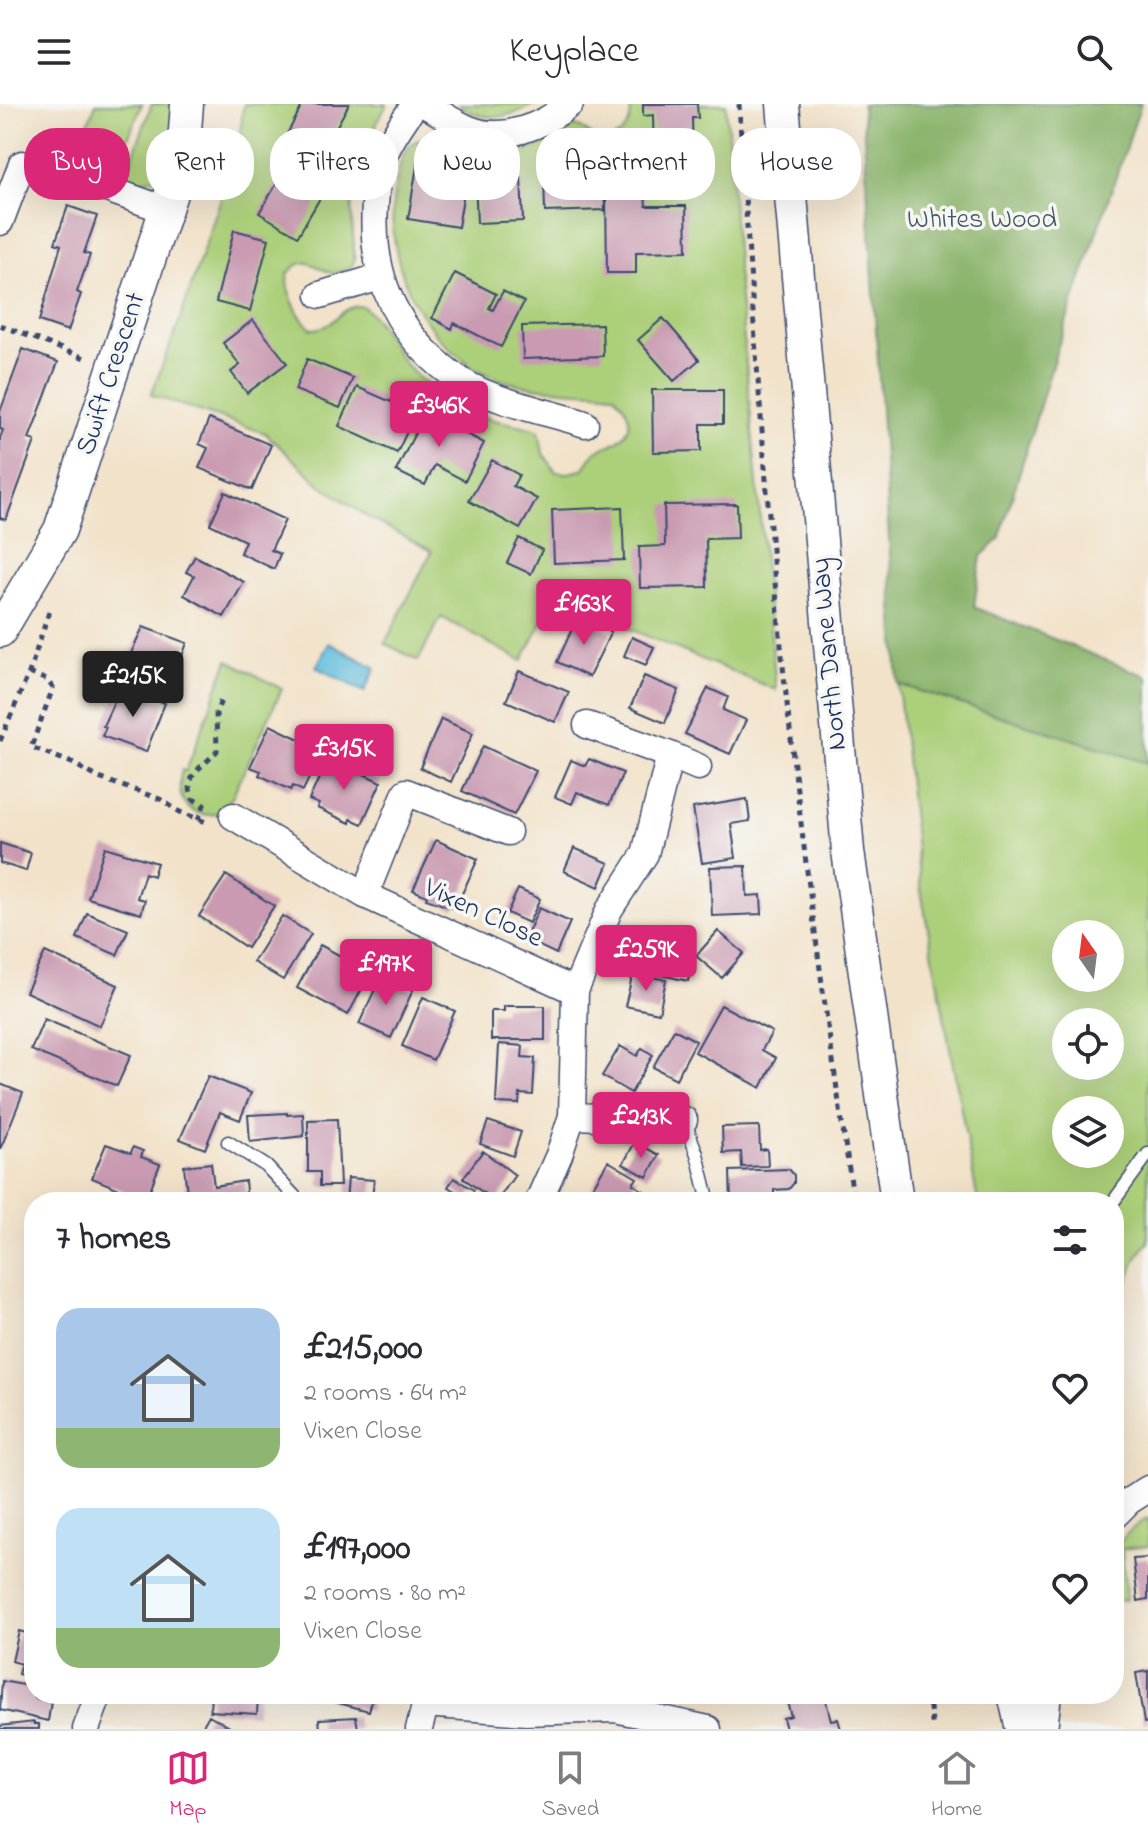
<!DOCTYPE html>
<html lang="en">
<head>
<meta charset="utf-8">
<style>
  :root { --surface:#fff; --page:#f2f2f3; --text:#2b2b33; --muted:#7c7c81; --line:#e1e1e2; --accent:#db2777 }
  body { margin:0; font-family:"Indie Flower",sans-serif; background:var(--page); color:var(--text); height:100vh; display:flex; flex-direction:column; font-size:30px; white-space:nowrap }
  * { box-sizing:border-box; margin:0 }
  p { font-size:26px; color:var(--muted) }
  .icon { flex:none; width:44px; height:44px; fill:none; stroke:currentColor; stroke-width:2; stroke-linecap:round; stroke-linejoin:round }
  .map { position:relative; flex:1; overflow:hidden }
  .side { position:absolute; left:24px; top:1088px; width:1100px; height:512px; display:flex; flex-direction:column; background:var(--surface); border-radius:32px; box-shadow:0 8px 32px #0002 }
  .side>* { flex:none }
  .top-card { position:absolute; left:24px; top:24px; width:1100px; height:72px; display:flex; gap:16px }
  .needle { width:52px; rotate:346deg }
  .controls { position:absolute; left:1052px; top:816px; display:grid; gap:16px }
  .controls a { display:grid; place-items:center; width:72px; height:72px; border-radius:50%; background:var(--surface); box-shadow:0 8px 32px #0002; font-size:40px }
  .price { position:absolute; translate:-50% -68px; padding:0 18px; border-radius:8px; background:var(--accent); color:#fff; font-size:26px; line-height:52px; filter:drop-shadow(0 2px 4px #0008) }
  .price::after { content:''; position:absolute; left:50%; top:48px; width:24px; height:18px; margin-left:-12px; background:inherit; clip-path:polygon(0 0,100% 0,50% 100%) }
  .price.on { background:#222; color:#fff }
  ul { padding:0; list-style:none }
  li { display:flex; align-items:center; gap:24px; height:200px; padding:0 32px }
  li span { display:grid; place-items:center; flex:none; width:224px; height:160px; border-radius:24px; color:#555 }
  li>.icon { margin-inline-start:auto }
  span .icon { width:96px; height:96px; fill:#fffc; stroke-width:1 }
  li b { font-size:34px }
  h2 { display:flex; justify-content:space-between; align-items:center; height:96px; padding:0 32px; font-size:34px }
  .pill { padding:0 28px; border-radius:32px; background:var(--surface); box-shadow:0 8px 32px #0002; font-size:28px; line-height:72px }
  .pill.on { background:var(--accent); color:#fff }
  header { display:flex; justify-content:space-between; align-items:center; height:104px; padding:0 32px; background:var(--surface); font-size:36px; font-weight:600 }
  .tab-bar { display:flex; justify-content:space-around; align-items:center; height:112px; border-top:2px solid var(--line); background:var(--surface); font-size:22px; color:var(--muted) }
  .tab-bar a { display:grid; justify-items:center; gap:4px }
  .tab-bar .on { color:var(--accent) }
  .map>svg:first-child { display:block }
  .green { fill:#accf79; stroke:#647f6c; stroke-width:2; fill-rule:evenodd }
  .forest { fill:#89b269; stroke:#527064; stroke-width:2 }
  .water { fill:#5dbcdb; stroke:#3c769c; stroke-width:2 }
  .building { fill:#c99ab1 }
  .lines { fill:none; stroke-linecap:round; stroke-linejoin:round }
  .service-casing { stroke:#3b4a6e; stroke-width:15 }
  .minor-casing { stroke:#3b4a6e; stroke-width:29 }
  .tertiary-casing { stroke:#3b4a6e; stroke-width:35 }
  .path { stroke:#3b4a6e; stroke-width:5; stroke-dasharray:6 6; stroke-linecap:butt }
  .service { stroke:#fff; stroke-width:12 }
  .minor { stroke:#fff; stroke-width:26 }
  .tertiary { stroke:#fff; stroke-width:32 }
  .labels { text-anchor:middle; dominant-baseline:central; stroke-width:7; stroke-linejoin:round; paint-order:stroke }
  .park-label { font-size:28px; fill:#3f5765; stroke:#f6f6f2 }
  .street-label { font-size:28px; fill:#1b2f5e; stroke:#f6f6f2 }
</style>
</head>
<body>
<header><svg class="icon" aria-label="menu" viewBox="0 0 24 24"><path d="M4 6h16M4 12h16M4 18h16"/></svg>Keyplace<svg class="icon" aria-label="search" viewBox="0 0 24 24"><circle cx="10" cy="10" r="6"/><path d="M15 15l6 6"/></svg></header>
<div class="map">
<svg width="1148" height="1625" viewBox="0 0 1148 1625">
  <rect width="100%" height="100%" fill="#f6f6f2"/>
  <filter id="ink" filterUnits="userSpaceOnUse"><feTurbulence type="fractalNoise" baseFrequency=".0125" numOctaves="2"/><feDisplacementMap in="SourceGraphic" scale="16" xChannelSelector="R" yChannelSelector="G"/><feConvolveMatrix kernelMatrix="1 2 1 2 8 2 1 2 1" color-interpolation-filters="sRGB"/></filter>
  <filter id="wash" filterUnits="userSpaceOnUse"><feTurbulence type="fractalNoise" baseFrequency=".006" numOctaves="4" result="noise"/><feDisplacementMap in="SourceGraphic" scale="32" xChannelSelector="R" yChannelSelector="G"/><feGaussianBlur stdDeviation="1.8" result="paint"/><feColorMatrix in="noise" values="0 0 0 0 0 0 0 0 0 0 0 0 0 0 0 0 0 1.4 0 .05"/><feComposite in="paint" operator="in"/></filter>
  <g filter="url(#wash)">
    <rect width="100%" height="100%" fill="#f2e2c9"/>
    <path class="green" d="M96,0H142L126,39L86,24Z
      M152,0H182L172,50L156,74L135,78L124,77Z
      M244,0H387C371,30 355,60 352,94C350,116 355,137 354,158L350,164L335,170C316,166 306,147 288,170C284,185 299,216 312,225C336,225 340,200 362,202C382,216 392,248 411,266C433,288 460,307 490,315C507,320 523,320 539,327L543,349L556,368L568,369L582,366C589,360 591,350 598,346C602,343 607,343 610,341C638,328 632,308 614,290C567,284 513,289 472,262C411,222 379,140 398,70C401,57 404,41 419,36C437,30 448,41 464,47C475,51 489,53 500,52C513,51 529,46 541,41C552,36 566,19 579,23C585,25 592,33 599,37C621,36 634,22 630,0H726L738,173L776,586L555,494L522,557L441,513L418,557L385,539L432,447L369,414L321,381L265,329L151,291L178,221L238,44Z
      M459,0H535C511,14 480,20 459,0Z
      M228,556L282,585L233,691L221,709C189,717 174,695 182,666L186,667Z
      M898,580L1148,659V1139C1128,1157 1121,1210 1114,1237V1098H978L920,781ZM1066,830H1110V874H1066ZM1066,918H1110V962H1066ZM1066,1006H1110V1050H1066Z
      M1148,1414V1442L1122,1445L1126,1496L1114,1497C1114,1455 1108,1437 1148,1414Z"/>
    <path class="forest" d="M862,0H1141L1058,242L999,436L981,452L974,503L1148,573V659L898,580Z"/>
    <path class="water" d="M329,539L376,564L364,588L316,563Z"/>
    <g id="blocks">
      <path class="building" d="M303,0H349L321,51L286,32Z
        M643,0H697L698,14H692L693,52L654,53L653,11L643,12Z
        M296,48L334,70L298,132L259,109Z
        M418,56L468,65L458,123L408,115Z
        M604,68L605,106L545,108L544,70Z
        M521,73L523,117L477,119L475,74Z
        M606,89H645L646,102H686L687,147L636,148V169H607Z
        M68,102L97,112L84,149L90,151L77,188L81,190L68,227L39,217L61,141L55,139Z
        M234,126L269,135L250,207L216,198Z
        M455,169L496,190L489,204L493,206L503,187L524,198L501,243L454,219L452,225L432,214Z
        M663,214L699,256L674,277L638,236Z
        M253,216L287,259L247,289L231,268L240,261L223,239Z
        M602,220L603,252L523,255L522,222Z
        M23,245L58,258L29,335L35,337L6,416L0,414V334L3,326L0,325V308Z
        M307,255L353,274L340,304L295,286Z
        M357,283L391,298L394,291L419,302L397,349L339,322Z
        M652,286H723V320H701V347L653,348Z
        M428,303L460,318L457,325L484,339L465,377L435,361L425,381L396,367Z
        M209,315L271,341L252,386L199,364L208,344L199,340Z
        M492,356L519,371L513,382L537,395L520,425L469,397Z
        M225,388L285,416L271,446L280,450L274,465L240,449L245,437L210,420Z
        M737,400L738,434L706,435L707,483L640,484L639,443L665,442L664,401Z
        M622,403L624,456L554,459L552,406Z
        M519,434L542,446L531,470L507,459Z
        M195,452L244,478L224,513L184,491L194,472L186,468Z
        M578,512L611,528L589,573L557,558Z
        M143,523L187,539L168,589L124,573L132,547Z
        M632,533L654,543L646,561L624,552Z
        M519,567L569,588L555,618L506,597Z
        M644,572L679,586L665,619L630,604Z
        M121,582L165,599L146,648L102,632L106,623L103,622Z
        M708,584L728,593L723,606L746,616L730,650L685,630Z
        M441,615L473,629L451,678L420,664Z
        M270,621L322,646L303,687L293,682L291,686L259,671L261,667L250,663Z
        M483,642L536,667L514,711L462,687Z
        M328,654L381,678L362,720L351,715L350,719L317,704L319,700L309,696Z
        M589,655L623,669L609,701L577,688L572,700L555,693L571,656L585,662Z
        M747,695L750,717L731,720L736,754L702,759L693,704Z
        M436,736L478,755L455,805L426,795L427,792L413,786Z
        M0,739L31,749L26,767L0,759Z
        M105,743L157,759L153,772L145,769L137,794L145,796L141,810L88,794Z
        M574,744L609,759L599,783L564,767Z
        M746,762L747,792L761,791L762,810L712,812L710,763Z
        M226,771L274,802L247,844L199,812Z
        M518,785L540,795L529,819L507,809Z
        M539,804L570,818L556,850L525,835Z
        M87,809L128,826L117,851L77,834Z
        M282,812L311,830L283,876L253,858Z
        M718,827L744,849L722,874L696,852Z
        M642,839L694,851L688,877L635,865Z
        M320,841L371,868L348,911L297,884Z
        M45,848L118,881L100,922L26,888Z
        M633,869L666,876L659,909L625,902Z
        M381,872L413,886L391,934L359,920Z
        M423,893L455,907L433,956L402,942Z
        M721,901L772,928L762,946L776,954L761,984L695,948Z
        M504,902H545V936H491V907H504Z
        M44,915L131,951L117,982L31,946Z
        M674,925L696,937L676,975L653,963Z
        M499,940L523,942L522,953L535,954L533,991L520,990L519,1000L496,999Z
        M620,942L637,952L642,944L653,951L631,989L602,972Z
        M208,972L251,989L240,1016L220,1008L205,1045L180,1035Z
        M0,980L23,989L0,1046Z
        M287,1009V1011L303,1010L304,1032L250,1038L248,1011Z
        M337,1015L340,1082H320V1068H308V1016Z
        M488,1017L521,1028L513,1052L480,1040Z
        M759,1022L760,1046L767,1045L768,1062L742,1063L741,1048L723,1049L722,1023Z
        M635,1038L659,1051L647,1073L623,1060Z
        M106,1040L131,1049L133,1043L143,1047L141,1053L160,1060L146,1096L92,1074Z
        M483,1047L515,1071L496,1098L463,1074Z
        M608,1057L637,1074L633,1080L647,1089L642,1098H614L591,1086Z
        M211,1059L214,1082L245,1077L247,1098H220V1093L188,1098L184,1062Z
        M789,1065L794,1071V1079L789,1085L774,1086V1098H731L730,1067Z
        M348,1074L374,1076L372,1094L390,1096V1098H346Z
        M454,1074L474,1086L468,1095L448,1083Z
        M1148,1454V1495L1138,1497L1133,1455Z
        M19,1527L34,1531V1574L18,1570L21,1560L12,1557Z
        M1148,1567V1618L1144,1619L1136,1569Z
        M2,1577L34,1583L35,1594L51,1598L48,1617L0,1606Z
        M211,1590H258L257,1610L210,1607Z
        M333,1590H374L369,1607L331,1597Z
        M824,1590L831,1616L838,1615L841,1625H786L783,1614L791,1612L787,1598Z
        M209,1611L233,1625H201Z
        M356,1613L358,1625H320L319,1615Z
        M34,1618V1620H39V1625H0V1622Z"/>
    </g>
  </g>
  <g filter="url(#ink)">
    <use href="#blocks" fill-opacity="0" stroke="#3b4a6e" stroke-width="2"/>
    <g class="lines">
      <g class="service-casing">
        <path id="service" d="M684,1016L697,1050L709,1098
          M228,1038L266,1062L300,1098
          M1113,1098L1148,1050"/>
      </g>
      <g class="minor-casing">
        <path id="minor" d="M415,0C403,18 388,38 381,59C377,72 376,87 375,101C370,176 399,236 463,278C495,298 548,308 585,320
          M424,0C439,8 454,19 469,25C503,39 543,22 570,0
          M0,118L22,60L51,65L166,106
          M320,191L380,173
          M670,651L698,663
          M233,712L365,791L575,887
          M365,791L406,688L508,728
          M572,1012L684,1016
          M538,1098L559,1051L572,1012L575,887L609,806L645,750L670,651L587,621
          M1114,1412L1129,1397L1148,1385
          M425,1600L526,1608L615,1605L708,1625
          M86,1625L99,1590
          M419,1625L428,1590"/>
      </g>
      <g class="tertiary-casing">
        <path id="tertiary" d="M783,0L848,747L897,1098
          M0,527L60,426L183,53L187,0
          M1014,1590L1022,1625
          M1041,1625L1045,1590"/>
      </g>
      <path class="path" d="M739,0C751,191 765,382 784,572C803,748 827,923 854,1098
        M0,221L85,254
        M29,569L47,576L53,584L31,643L72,659L99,674L160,695L180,708L209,719
        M0,637L29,569L50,505
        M198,716L204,701L193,695C182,670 204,663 217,647L216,609L222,594
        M928,1590L933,1625"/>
      <use href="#service" class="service"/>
      <use href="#minor" class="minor"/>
      <use href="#tertiary" class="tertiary"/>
    </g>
  </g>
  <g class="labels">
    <g class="park-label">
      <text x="982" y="116">Whites Wood</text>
    </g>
    <g class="street-label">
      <text transform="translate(112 270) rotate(-72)">Swift Crescent</text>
      <text transform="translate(830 550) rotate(-95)">North Dane Way</text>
      <text transform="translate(483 810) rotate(25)">Vixen Close</text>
    </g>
  </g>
</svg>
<div class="controls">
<a><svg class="needle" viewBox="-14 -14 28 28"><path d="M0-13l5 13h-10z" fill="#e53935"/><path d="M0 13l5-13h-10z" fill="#7c7c81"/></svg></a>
<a><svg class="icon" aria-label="locate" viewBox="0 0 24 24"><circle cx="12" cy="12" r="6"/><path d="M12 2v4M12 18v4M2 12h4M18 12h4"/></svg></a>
<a><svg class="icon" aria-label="layers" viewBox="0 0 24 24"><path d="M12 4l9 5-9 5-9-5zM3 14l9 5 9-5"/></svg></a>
</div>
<b class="price" style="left:439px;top:345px">£346K</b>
<b class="price" style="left:584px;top:543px">£163K</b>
<b class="price on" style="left:133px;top:615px">£215K</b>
<b class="price" style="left:344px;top:688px">£315K</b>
<b class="price" style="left:646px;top:889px">£259K</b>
<b class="price" style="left:386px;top:903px">£197K</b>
<b class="price" style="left:641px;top:1056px">£213K</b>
<div class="top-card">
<a class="pill on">Buy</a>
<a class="pill">Rent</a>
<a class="pill">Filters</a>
<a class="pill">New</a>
<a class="pill">Apartment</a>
<a class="pill">House</a>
</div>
<section class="side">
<h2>7 homes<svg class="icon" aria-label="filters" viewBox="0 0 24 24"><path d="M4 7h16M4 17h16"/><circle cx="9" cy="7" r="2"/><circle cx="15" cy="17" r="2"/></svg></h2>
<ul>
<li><span style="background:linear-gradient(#a9c7e8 75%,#8fb573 0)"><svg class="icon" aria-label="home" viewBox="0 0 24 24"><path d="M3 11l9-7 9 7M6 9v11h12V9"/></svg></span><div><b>£215,000</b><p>2 rooms · 64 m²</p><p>Vixen Close</p></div><svg class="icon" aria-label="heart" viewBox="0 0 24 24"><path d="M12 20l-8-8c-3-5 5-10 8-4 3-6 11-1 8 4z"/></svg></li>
<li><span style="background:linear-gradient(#bfe0f5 75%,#8fb573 0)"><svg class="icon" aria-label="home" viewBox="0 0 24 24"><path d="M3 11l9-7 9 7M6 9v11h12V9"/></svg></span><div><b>£197,000</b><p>2 rooms · 80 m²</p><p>Vixen Close</p></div><svg class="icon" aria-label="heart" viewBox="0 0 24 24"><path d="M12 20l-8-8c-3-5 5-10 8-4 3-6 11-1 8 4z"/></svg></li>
</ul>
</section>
</div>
<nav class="tab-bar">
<a class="on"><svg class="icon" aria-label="map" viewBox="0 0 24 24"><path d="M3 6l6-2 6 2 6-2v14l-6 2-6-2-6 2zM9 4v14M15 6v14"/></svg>Map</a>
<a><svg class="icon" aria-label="saved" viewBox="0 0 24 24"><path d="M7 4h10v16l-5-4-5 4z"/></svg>Saved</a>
<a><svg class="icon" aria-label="home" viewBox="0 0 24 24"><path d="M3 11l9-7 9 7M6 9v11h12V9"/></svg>Home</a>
</nav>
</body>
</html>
